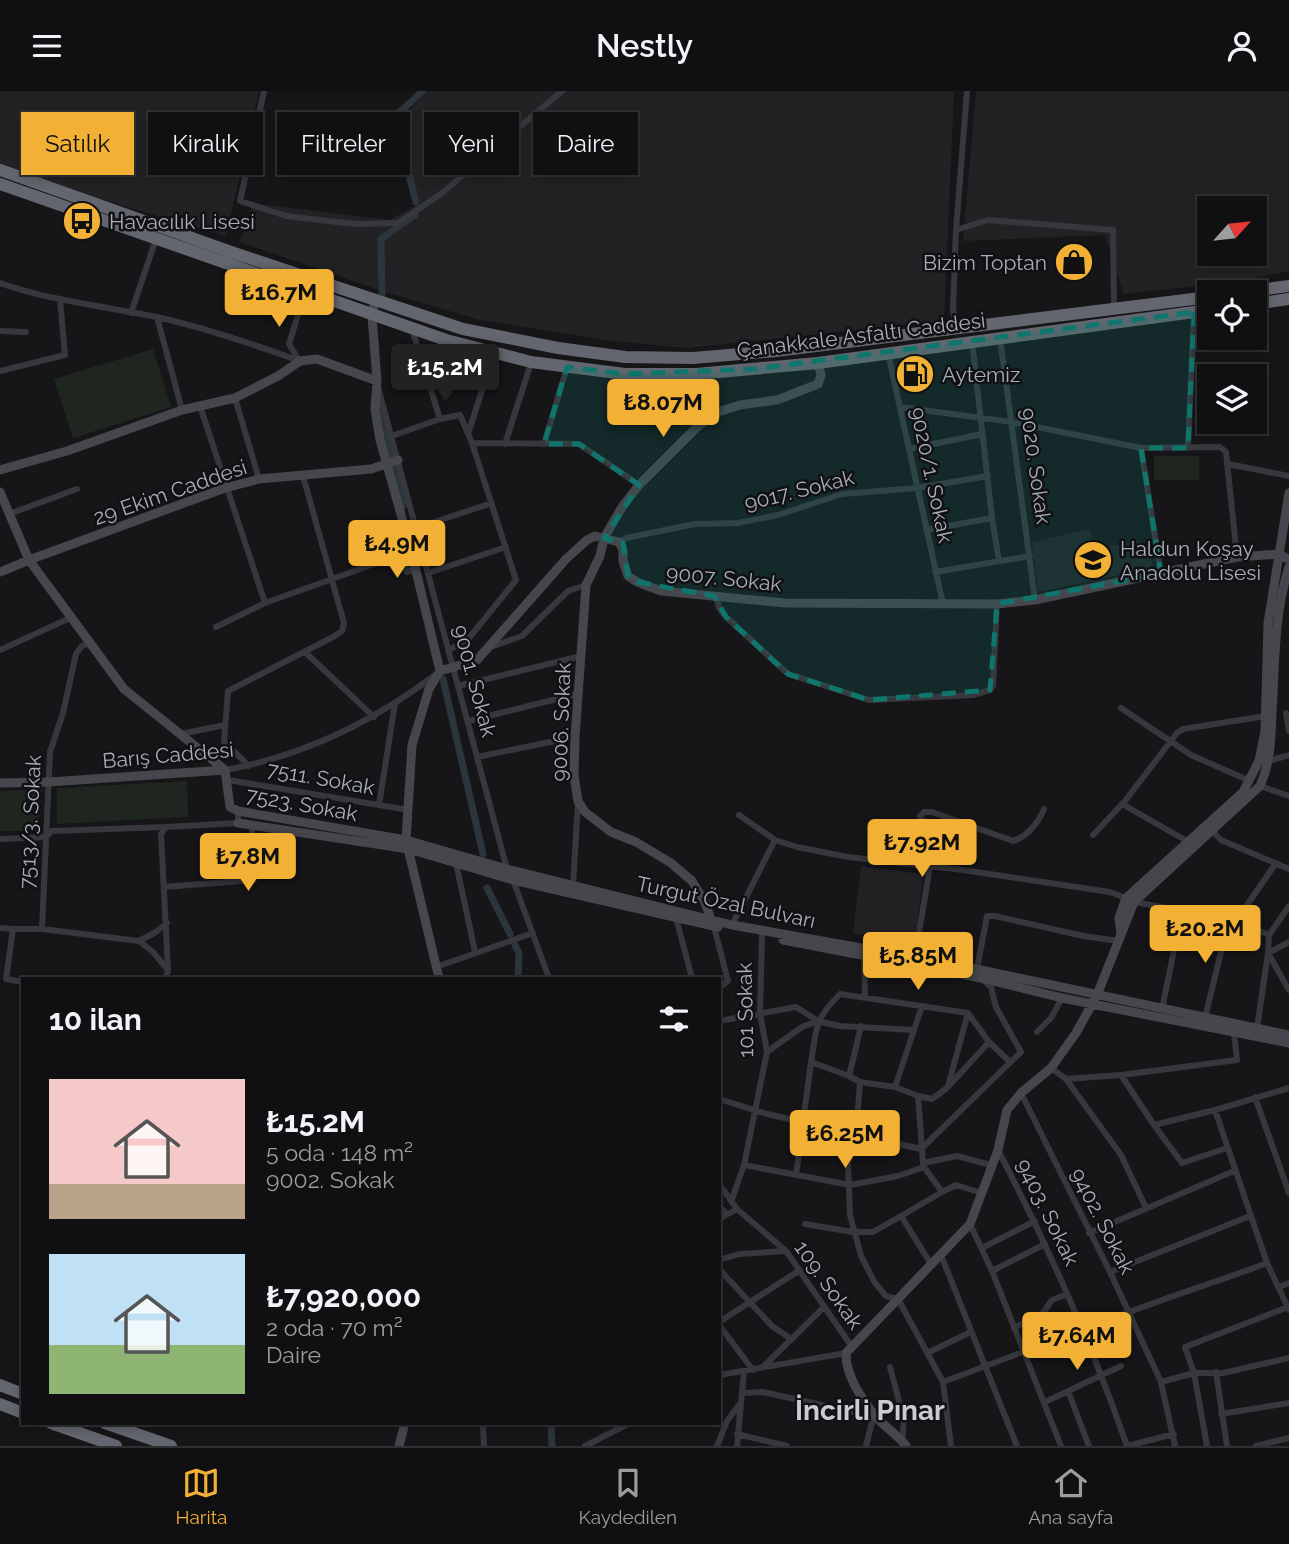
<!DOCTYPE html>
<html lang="tr">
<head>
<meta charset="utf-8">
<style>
  :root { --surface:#101012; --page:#1e1e20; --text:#f1f3f6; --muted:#9c9d9f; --line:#303032; --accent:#f2b134 }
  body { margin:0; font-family:Raleway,sans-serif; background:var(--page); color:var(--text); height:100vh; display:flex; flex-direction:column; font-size:26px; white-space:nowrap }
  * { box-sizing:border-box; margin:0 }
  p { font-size:23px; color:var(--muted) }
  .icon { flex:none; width:38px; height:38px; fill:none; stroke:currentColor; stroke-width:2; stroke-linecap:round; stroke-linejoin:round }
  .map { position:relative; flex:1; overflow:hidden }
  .side { position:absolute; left:21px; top:886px; width:700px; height:448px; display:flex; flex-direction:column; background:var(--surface); border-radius:0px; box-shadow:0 4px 10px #0003,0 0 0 2px var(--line) }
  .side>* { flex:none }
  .top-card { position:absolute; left:21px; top:21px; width:700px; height:63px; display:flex; gap:14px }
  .needle { width:46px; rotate:63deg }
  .fabs { position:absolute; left:1197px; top:105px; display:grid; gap:14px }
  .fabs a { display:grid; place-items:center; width:70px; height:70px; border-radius:0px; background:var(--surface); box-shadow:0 4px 10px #0003,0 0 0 2px var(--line); font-size:35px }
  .price { position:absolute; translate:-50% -60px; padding:0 16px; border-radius:7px; background:var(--accent); color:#111; font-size:23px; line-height:46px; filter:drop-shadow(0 2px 4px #0008) }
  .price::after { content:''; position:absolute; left:50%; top:42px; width:21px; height:16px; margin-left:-10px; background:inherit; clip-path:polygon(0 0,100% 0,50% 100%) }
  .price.on { background:#222; color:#fff }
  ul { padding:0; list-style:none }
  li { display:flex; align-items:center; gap:21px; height:175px; padding:0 28px }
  li span { display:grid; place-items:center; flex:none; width:196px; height:140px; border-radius:0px; color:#555 }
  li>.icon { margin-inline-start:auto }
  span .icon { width:84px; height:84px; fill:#fffc; stroke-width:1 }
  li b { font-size:30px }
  h2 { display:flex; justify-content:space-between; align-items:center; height:84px; padding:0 28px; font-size:30px }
  .chip { padding:0 24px; border-radius:0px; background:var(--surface); box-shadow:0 4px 10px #0003,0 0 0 2px var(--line); font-size:24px; line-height:63px }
  .chip.on { background:var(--accent); color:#111 }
  header { display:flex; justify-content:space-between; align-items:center; height:91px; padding:0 28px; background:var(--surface); font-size:32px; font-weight:600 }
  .menu { display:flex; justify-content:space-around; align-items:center; height:98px; border-top:2px solid var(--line); background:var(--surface); font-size:19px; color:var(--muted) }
  .menu a { display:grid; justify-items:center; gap:4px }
  .menu .on { color:var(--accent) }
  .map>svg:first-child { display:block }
  .built { fill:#222225; fill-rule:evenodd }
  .green { fill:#1e261f }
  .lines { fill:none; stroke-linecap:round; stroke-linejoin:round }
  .canal { stroke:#2c353c; stroke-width:7 }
  .street { stroke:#37383d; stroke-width:6 }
  .secondary { stroke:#45474d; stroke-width:9 }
  .highway { stroke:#63666e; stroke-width:12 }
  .marked { fill:#0f766e; fill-opacity:0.2; stroke:#0f766e; stroke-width:5; stroke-dasharray:14 9; stroke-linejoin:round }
  .labels { text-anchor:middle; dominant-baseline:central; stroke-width:5; stroke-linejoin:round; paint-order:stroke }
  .poi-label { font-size:21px; fill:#a8adb8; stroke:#111113; text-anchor:start }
  .street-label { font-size:21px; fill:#a8adb8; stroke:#111113 }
  .district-label { font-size:28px; font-weight:bold; fill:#c9ccd4; stroke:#111113 }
</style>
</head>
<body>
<header><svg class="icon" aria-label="menu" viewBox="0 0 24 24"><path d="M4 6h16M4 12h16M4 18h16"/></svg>Nestly<svg class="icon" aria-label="person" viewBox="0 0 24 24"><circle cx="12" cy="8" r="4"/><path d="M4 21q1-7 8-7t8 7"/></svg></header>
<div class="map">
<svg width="1289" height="1355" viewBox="0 0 1289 1355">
  <rect width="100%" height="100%" fill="#161618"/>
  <path class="built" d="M0,0H259L226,145L83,103L0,73Z
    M429,0H954L944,230L687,257L612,250L480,229L379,199L240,151L253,112L389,129L419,113L396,30Z
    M976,0H1289V180L1241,190L1124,203L1105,144L963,150ZM1209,117H1255V163H1209Z
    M1090,438L1094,458L1139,450L1147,461L1151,460L1153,477L1038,501L1032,451Z
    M861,775L923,783L915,850L853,843Z"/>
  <path class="green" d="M153,258L171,316L73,347L54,288Z
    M1154,365H1199V389H1154Z
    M187,690L188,726L57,733V697Z
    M42,698L37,740H0V700Z"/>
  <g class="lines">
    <path class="canal" d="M416,111L394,26L423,0
      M382,203L381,148L415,124
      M378,312L391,364
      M394,376L403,415
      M443,588L483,763
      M487,797L510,843
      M515,854L519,862L518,887
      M551,1332L552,1355"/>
    <path class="street" d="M264,0L240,110L286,125L354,133L398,132L442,102L562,0
      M956,139L988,129L1113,139L1114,217
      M0,192C51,210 104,215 157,226C205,237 253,253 300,270
      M131,222L156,148
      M157,226L182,319
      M412,238L440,328
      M956,238L953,218L956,139L967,0
      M0,240L26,241
      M1000,247L1035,509
      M972,251L992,427L999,470
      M888,262L943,513
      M299,269L289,253L305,201
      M0,280L65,264L60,209
      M378,296L507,778
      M235,307L259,388
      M200,315L265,512
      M900,316L1012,331L1141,357L1220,356L1226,361L1237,466
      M468,343L494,262
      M392,345L440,328L460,324L472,352L516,489L469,547L449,559
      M472,352L579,353L639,394
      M505,353L531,272
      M544,353L567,276
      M1141,357L1161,483
      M1188,357L1194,221
      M909,358L982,343
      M1228,373L1289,385
      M9,423L77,398
      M416,437L492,412
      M926,439L992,427
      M619,451L626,447L695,433L738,432L778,424L842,403L917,397L988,385
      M935,481L1030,465
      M428,482L506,456
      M716,505L719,517L726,526L788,583L869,609L974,604L990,599L993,595L997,513
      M216,536L265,512L402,463L407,481L415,478
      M488,557L522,545L568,500L586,494
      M0,559L70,527
      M305,561L374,626
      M458,595L581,565
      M1121,617L1191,664L1250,690
      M1286,622L1289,640
      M468,630L577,603
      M181,643L225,634
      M477,666L575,646
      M1269,670L1289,664
      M249,675L224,651L228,600L333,546L342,540L344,532L303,385
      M225,679C303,665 373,631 435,584
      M228,689L409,719
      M1260,695L1289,705
      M1122,713L1187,750
      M379,714L395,612
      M739,724L775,749L797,756L848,766L963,779L1110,801L1126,807
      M1212,740L1221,749L1289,778
      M1093,744L1125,710L1177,642L1183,638L1266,625
      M0,748L46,746L52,740L166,736
      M456,772L475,861
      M901,772L911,758L921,750L942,749L938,740L921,728L920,725L924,721H932L1013,750C1027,746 1039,731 1044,718
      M513,789L549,887
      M573,794L578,712
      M164,796L254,789L252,734
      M1134,811L1236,830L1269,844L1268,862L1257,937
      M676,827L692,887
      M1236,830L1276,772
      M732,834L775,749
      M714,836L728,890L719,897
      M0,837L13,838
      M42,838L50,661L63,622L76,563L82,555L89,552
      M1269,844L1289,815
      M139,850L153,861L168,879
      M1289,851L1268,862L1289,899
      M864,862L865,906
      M915,866L930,775
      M436,876L533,842
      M166,887L168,879L161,743L166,736L238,732V720
      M23,891L6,888L13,838H42L139,850L156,841L167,832
      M1162,918L1182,820
      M1205,927L1229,828
      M719,930L796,916L818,930
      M1037,941L1051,927L1062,907
      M719,960L720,930
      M767,961L802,936L818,930L839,935L914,939
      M1051,977L1066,988L1121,1064L1146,1117
      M1121,984L1154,1034L1215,1019L1289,997
      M849,985L861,935
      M1066,988L1121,984L1237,969L1234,942
      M860,991L856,1042L848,1072L850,1124L861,1165L875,1192L886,1205L898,1208L943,1291L951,1355
      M948,995L968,922
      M895,996L922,915
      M1021,1002L1110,1181L1161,1291L1175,1355
      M918,1005L932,1008L947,997L989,951
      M1255,1006L1289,1102
      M719,1008L767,1023L921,1058
      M1215,1019L1267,1172L1289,1219
      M1154,1034L1182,1072L1227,1057
      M921,1058L1021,961L996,916L991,896L981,887L977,878L987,825H995L1083,845L1119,850
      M998,1059C1048,1155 1092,1253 1127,1355
      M923,1072L918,1005L895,996L860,991L849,985L811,971C817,936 814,929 840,903L968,922L989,951L1010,971
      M744,1074L767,961L760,922L762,845
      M924,1076L942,1101L901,1125L931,1173
      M796,1084L811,971
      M719,1093L737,1118L786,1160L852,1256
      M942,1101L956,1094L982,1102
      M732,1108L744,1074L850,1094L898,1085L924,1076L923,1072L957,1065L991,1074
      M719,1115L727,1123
      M719,1128L737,1118
      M805,1133L853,1141H873L901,1125
      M970,1133L992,1180L1061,1355
      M1089,1142L1234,1080
      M982,1157L1035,1130
      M941,1164L1017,1355
      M719,1169L739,1163L786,1160
      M719,1178L772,1235L791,1248
      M992,1180L1045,1153
      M1110,1181L1250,1125
      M1279,1196L1289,1192
      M719,1231L800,1179
      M719,1234L753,1279
      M1014,1237L1043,1222L1052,1209L1067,1203
      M1084,1239C1144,1213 1206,1195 1267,1172
      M927,1262L971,1241
      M763,1276L824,1216
      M890,1276L904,1329L902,1351
      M1216,1281L1227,1355
      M719,1286L725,1283L846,1262
      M943,1291L1023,1261
      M1161,1291L1194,1282H1223L1289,1267
      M1068,1300L1089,1355
      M742,1302L763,1301L876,1326L872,1331L866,1355
      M1045,1311L1121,1275
      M1221,1323L1289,1312
      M483,1332L484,1355
      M737,1343L787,1355
      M585,1355L630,1332
      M717,1355L727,1330L739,1314
      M737,1355L744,1280
      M1127,1355L1174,1343
      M1207,1355L1194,1282L1185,1256L1288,1216
      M1256,1355L1289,1347"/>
    <path class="secondary" d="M375,210L372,225L377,290L375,318L380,349L411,459L440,580L429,598L412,654L406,749L439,887
      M0,379L67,360L182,319L235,307L278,285L300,270L317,268L377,290
      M0,401L29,469L124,598L225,679
      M0,481L29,469L225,397L259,388L371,378L398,369
      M440,580L477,569L566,468L587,449L595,445L619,451L623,459V470L628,485L637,491L661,500L785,512L997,513L1035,509L1237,466L1280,463L1289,469
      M225,679L230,716L238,720L406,749L507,778L732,834L957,874L1289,944
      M0,692L49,691L225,679
      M238,732L409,758L513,789L718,836
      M711,829L705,811L692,790L671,772L636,751L611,741L585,721L578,710L574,685L575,646L586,494L600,465L604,447L622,416L639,394L696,337L718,321L740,314L777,309L818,293L821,284L818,272
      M1121,843L1119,827L1126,807L1243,701L1259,670L1265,640L1268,532L1289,402
      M783,849L981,887L1062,907L1289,952
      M399,1355L405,1332
      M906,1355C898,1344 886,1337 877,1327C863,1310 845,1284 846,1262L970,1133L998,1059L1007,1019L1021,1002L1051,977L1076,942L1097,904L1134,811L1260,695C1271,671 1271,646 1272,621C1275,573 1274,522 1289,476"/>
    <path class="highway" d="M0,79L231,161L463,238L558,257L625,266L693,267L776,260L1209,206
      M0,93L446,249L531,271L625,283H696L818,272L1209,219
      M1244,201L1289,195
      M1255,213L1289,208
      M0,1294L23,1303
      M0,1313L23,1322
      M51,1332L116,1355
      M105,1332L171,1355"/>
  </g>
  <path class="marked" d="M1194,221L1188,357H1141L1161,483L997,513L990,599L869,609L788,583L726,526L714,505L637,491L628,485L623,452L604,447L639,394L579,353H544L567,276L625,283L754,278Z"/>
  <defs>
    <g id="bus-disc" transform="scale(2.0125)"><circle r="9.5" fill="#f2b134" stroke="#111113"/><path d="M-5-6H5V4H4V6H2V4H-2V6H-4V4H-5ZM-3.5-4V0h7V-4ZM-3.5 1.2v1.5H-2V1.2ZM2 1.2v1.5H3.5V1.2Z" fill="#111"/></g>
    <g id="shop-disc" transform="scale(2.0125)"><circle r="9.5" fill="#f2b134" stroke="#111113"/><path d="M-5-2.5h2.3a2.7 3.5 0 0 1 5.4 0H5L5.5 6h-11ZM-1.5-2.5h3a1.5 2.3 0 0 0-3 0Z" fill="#111"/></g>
    <g id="fuel-disc" transform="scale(2.0125)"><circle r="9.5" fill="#f2b134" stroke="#111113"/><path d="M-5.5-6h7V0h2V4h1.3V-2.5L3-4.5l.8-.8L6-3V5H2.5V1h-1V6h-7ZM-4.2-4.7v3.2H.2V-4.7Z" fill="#111"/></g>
    <g id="school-disc" transform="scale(2.0125)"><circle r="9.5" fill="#f2b134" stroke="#111113"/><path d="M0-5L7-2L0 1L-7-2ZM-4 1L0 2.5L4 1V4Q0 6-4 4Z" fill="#111"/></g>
  </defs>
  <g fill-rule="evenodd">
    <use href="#bus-disc" x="82" y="130"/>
    <use href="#shop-disc" x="1074" y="171"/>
    <use href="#fuel-disc" x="915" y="283"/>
    <use href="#school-disc" x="1093" y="469"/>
  </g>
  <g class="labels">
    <g class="poi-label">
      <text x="109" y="130">Havacılık Lisesi</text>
      <text x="1047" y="171" text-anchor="end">Bizim Toptan</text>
      <text x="942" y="283">Aytemiz</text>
      <text x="1120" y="457">Haldun Koşay<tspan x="1120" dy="24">Anadolu Lisesi</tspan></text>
    </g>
    <g class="street-label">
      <text transform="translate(861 244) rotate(-7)">Çanakkale Asfaltı Caddesi</text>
      <text transform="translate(1036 375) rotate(82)">9020. Sokak</text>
      <text transform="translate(932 384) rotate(78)">9020/1. Sokak</text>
      <text transform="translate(799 399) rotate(-14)">9017. Sokak</text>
      <text transform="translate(170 401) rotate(-19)">29 Ekim Caddesi</text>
      <text transform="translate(724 487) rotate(6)">9007. Sokak</text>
      <text transform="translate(475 590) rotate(75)">9001. Sokak</text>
      <text transform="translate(561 631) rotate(-88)">9006. Sokak</text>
      <text transform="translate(168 664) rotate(-5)">Barış Caddesi</text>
      <text transform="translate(321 687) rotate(10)">7511. Sokak</text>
      <text transform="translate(302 713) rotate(10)">7523. Sokak</text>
      <text transform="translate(30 731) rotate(-87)">7513/3. Sokak</text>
      <text transform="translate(726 811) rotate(12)">Turgut Özal Bulvarı</text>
      <text transform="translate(745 919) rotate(-91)">101 Sokak</text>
      <text transform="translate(1048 1121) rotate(64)">9403. Sokak</text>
      <text transform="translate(1103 1130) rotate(63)">9402. Sokak</text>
      <text transform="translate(829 1194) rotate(55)">109. Sokak</text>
    </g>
    <g class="district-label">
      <text x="870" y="1319">İncirli Pınar</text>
    </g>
  </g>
</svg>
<div class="fabs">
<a><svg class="needle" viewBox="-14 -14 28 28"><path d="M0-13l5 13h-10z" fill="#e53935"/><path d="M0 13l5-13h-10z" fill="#9c9d9f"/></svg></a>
<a><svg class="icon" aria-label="locate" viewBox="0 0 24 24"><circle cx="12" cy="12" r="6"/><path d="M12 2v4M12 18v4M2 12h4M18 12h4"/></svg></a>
<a><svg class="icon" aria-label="layers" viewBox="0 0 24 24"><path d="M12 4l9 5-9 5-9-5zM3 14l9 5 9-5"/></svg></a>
</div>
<b class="price" style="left:279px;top:238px">₺16.7M</b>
<b class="price on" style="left:445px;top:313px">₺15.2M</b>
<b class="price" style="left:663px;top:348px">₺8.07M</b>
<b class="price" style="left:397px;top:489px">₺4.9M</b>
<b class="price" style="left:922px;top:788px">₺7.92M</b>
<b class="price" style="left:248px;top:802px">₺7.8M</b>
<b class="price" style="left:1205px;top:874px">₺20.2M</b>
<b class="price" style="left:918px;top:901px">₺5.85M</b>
<b class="price" style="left:845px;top:1079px">₺6.25M</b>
<b class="price" style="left:1077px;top:1281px">₺7.64M</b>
<div class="top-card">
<a class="chip on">Satılık</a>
<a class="chip">Kiralık</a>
<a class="chip">Filtreler</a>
<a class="chip">Yeni</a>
<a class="chip">Daire</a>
</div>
<section class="side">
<h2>10 ilan<svg class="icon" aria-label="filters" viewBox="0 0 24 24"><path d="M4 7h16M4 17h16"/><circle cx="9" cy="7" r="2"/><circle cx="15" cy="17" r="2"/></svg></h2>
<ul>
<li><span style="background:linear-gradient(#f6c9c9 75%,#b9a48a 0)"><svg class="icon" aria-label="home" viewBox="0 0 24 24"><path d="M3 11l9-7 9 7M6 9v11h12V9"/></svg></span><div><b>₺15.2M</b><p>5 oda · 148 m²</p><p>9002. Sokak</p></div></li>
<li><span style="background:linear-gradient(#bfe0f5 65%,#8fb573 0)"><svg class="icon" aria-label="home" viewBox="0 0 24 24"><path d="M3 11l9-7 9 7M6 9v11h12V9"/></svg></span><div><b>₺7,920,000</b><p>2 oda · 70 m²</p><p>Daire</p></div></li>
</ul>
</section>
</div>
<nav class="menu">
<a class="on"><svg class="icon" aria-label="map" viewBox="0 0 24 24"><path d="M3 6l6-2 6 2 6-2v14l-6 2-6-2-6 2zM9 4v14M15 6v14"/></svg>Harita</a>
<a><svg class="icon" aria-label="saved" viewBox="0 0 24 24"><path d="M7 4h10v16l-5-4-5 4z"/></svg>Kaydedilen</a>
<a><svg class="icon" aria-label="home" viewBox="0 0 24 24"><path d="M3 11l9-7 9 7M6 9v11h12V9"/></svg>Ana sayfa</a>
</nav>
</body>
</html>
